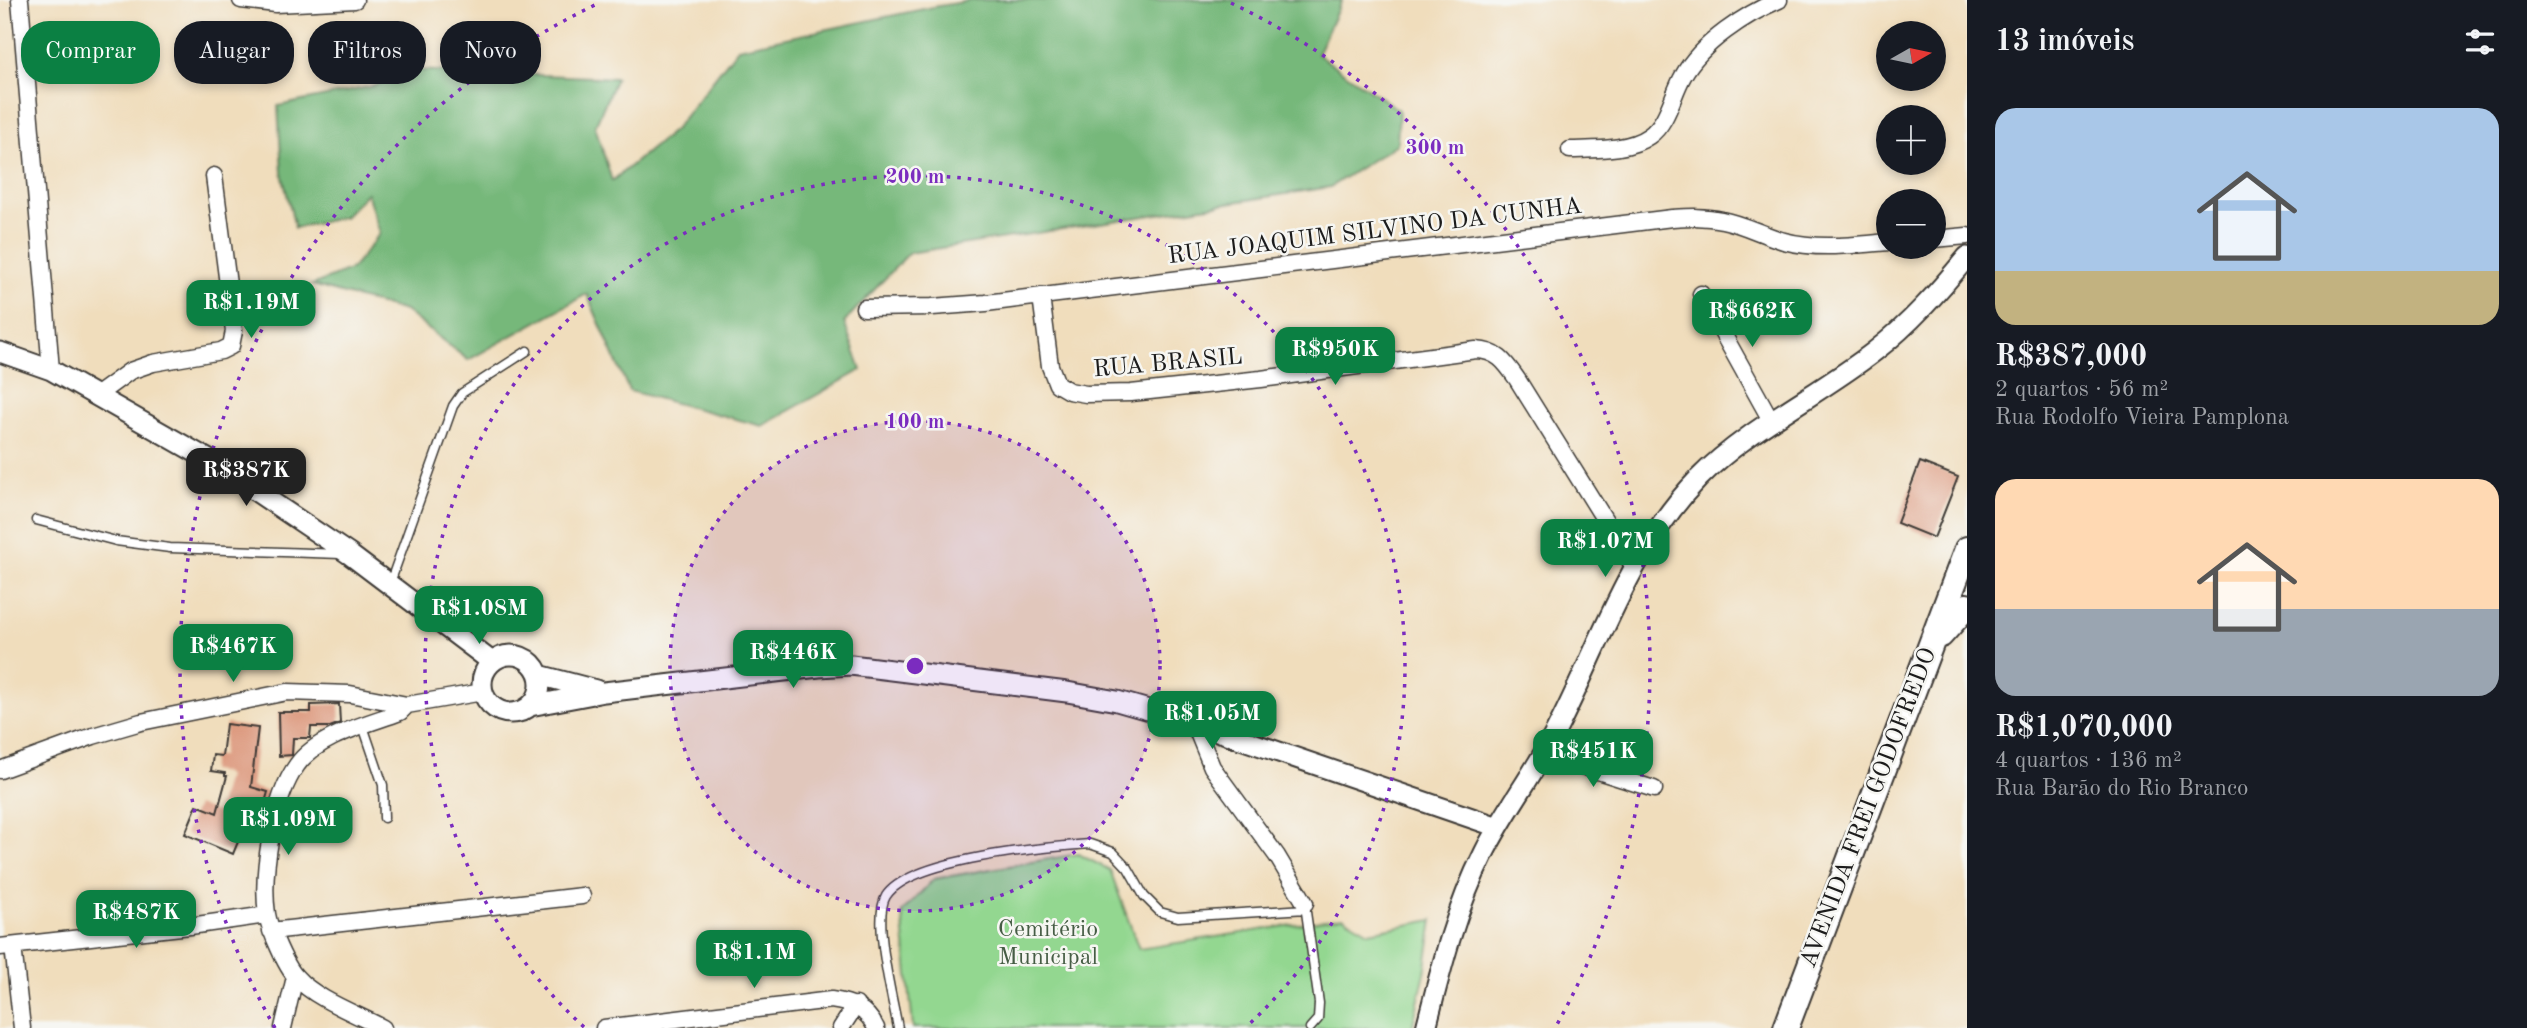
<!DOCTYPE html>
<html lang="pt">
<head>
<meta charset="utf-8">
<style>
  :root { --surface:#171b24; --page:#242831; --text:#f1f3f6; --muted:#9ea1a6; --accent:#0b8043 }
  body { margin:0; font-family:"Old Standard TT",serif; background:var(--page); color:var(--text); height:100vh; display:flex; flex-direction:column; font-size:26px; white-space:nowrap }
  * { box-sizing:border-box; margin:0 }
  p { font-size:23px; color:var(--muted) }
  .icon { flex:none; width:38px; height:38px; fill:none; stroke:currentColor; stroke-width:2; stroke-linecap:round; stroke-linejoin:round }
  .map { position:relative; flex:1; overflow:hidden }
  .side { display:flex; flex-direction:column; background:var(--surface); width:560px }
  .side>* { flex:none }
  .hud { position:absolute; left:21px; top:21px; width:665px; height:63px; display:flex; gap:14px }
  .needle { width:46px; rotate:81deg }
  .tools { position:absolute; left:1876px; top:21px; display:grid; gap:14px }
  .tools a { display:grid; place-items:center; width:70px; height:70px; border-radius:50%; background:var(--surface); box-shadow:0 4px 10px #0003; font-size:35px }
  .price { position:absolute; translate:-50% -60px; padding:0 16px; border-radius:14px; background:var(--accent); color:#fff; font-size:23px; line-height:46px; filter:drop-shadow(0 2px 4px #0008) }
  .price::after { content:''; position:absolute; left:50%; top:42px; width:21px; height:16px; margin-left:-10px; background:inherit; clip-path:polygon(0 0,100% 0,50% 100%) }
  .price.active { background:#222; color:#fff }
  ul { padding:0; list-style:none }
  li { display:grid; align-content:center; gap:14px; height:371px; padding:0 28px }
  li span { display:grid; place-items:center; height:217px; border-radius:21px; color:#555 }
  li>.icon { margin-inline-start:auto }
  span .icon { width:126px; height:126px; fill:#fffc; stroke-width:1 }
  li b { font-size:30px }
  h2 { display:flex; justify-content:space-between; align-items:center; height:84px; padding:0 28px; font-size:30px }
  .tag { padding:0 24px; border-radius:28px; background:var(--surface); box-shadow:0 4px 10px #0003; font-size:24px; line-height:63px }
  .tag.active { background:var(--accent); color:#fff }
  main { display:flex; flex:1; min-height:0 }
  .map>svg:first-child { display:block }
  .green { fill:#93d790; stroke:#587a56; stroke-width:2 }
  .forest { fill:#76b87a; stroke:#496a4b; stroke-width:2 }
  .building { fill:#dc9579 }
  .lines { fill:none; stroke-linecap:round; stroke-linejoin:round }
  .service-casing { stroke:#3c3934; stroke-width:11 }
  .minor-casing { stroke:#3c3934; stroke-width:19 }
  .tertiary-casing { stroke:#3c3934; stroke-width:23 }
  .primary-casing { stroke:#3c3934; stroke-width:28 }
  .service { stroke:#fff; stroke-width:8 }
  .minor { stroke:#fff; stroke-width:16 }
  .tertiary { stroke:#fff; stroke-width:19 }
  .primary { stroke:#fff; stroke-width:24 }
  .ring { fill:none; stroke:#7b2cbf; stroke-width:3.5; stroke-dasharray:3.5 7 }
  .labels { text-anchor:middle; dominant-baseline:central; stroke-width:5; stroke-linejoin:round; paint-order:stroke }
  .street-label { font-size:24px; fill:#1c1c1c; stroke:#f6f6f2 }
  .park-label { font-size:24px; fill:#465d45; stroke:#f6f6f2 }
  .centre { fill:#7b2cbf; stroke:#f6f6f2; stroke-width:3.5 }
  .ring-label { font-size:21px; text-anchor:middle; font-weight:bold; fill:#7b2cbf; stroke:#f6f6f2; stroke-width:5; stroke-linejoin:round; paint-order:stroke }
</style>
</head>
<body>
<main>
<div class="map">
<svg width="1967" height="1028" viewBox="0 0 1967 1028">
  <rect width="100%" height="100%" fill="#f6f6f2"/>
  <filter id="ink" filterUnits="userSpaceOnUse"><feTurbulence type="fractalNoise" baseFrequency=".0143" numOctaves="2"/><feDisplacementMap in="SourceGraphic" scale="14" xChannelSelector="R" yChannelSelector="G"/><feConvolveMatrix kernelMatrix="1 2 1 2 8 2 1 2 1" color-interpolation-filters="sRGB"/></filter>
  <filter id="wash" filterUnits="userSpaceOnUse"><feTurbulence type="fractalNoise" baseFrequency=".00686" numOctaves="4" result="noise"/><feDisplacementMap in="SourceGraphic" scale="28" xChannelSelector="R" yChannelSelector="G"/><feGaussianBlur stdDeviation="1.57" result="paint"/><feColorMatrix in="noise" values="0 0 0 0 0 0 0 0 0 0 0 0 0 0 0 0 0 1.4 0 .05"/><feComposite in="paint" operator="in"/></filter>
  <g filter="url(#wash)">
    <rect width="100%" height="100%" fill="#f0ddbc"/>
    <path class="green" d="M1078,854L1110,870L1139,949L1343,917L1369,932L1433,920L1425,973L1412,1028H913L902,912L934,879Z"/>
    <path class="forest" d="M974,0H1342L1317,54L1399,110L1397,144L1330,187L909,253L844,322L861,370L762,426L629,391L587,294L468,360L405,311L312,285L352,269L380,233L367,193L344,217L295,228L282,173L278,106L374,86L413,70L616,78L595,126L612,181L674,130L738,48L933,7Z"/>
    <g id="blocks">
      <path class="building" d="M1920,462L1958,477L1934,538L1897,523Z
        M339,704L340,723L330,727H311L310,738H293L292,755L279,756L278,712H311V705Z
        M226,724L258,728L251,787L268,792L259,824L247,820L233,854L185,834L197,805L217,813L227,776H225V773L211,771L213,755L222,756Z"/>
    </g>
  </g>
  <g filter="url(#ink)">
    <use href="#blocks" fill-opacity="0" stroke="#3c3934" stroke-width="2"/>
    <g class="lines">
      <g class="service-casing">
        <path id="service" d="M36,520L116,541L170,548L341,554
          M390,583L453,406L462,393L527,351
          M363,726L383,785L384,818
          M1305,905L1319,1003L1318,1019L1310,1028
          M898,1028C893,1000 872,919 886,896C911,858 1047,847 1090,844L1113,852L1128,868L1144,896L1160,912L1178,917L1306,909"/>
      </g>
      <g class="minor-casing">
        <path id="minor" d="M20,0L51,370
          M241,0L276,4L355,0
          M1570,150C1595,149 1628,151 1649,136C1668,123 1672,95 1683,76C1701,43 1746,14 1779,0
          M1934,239L1967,236
          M1701,294L1772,422
          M1041,296L1050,366L1057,384L1069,391L1086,394L1131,393L1261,379L1476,350C1498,351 1505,362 1517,379L1634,567
          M864,308L932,307L986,303L1672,218C1689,217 1705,216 1722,220C1743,224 1763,235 1784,241C1818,250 1854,245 1888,242
          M97,395L130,371L153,363L221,351L231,346L234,331L214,176
          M1194,723L1212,767L1277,856L1305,903
          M1544,754L1654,789
          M0,770L93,736L141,722L287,692L350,694L407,705L483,692
          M271,931L582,896
          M13,946L22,1028
          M0,947L190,926L267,915
          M283,1028L295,977
          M383,1028C357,1014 315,999 296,977C286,967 269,928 267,914C261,874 273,798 297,765C317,736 368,724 400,712L407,705
          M604,1028L831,1000C852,1003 866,1008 876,1028
          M841,1028L856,1005"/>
      </g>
      <g class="tertiary-casing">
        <path id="tertiary" d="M0,352L51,370L211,461L349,554L492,662
          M482 684a29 29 0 1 1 58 0a29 29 0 1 1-58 0Z
          M539,675L596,690
          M530,706L604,692L819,667L851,665L1067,692L1117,701L1194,723L1498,827
          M1426,1028C1441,968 1456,908 1484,853C1506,809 1537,770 1559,725C1602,640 1631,548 1699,478C1747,429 1820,394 1875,351C1910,324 1939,291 1967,257"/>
      </g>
      <g class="primary-casing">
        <path id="primary" d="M1941,635L1967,606
          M1786,1028L1967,549"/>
      </g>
      <use href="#service" class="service"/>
      <use href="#minor" class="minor"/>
      <use href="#tertiary" class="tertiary"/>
      <use href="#primary" class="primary"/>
    </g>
  </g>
  <circle cx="915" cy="666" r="245" fill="#7b2cbf" fill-opacity=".12"/>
  <g class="ring">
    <circle cx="915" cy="666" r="245"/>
    <path d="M584 1027A490 490 0 1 1 1246 1027"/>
    <path d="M275 1028A735 735 0 0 1 599 3M1231 3A735 735 0 0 1 1555 1028"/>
  </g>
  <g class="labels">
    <g class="street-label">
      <text transform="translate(1375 232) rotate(-7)">RUA JOAQUIM SILVINO DA CUNHA</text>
      <text transform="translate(1168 364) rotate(-5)">RUA BRASIL</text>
      <text transform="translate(1869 808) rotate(-69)">AVENIDA FREI GODOFREDO</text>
    </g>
    <g class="park-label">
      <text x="1048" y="930">Cemitério<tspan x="1048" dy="28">Municipal</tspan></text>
    </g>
  </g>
  <circle cx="915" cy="666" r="10" class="centre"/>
  <g class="ring-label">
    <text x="1435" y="154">300 m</text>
    <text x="915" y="183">200 m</text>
    <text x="915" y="428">100 m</text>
  </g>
</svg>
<div class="tools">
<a><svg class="needle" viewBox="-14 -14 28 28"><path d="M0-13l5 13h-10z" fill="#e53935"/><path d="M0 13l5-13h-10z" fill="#9ea1a6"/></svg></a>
<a>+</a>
<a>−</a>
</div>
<b class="price" style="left:251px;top:340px">R$1.19M</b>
<b class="price" style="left:1752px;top:349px">R$662K</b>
<b class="price" style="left:1335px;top:387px">R$950K</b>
<b class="price active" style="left:246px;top:508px">R$387K</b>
<b class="price" style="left:1605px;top:579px">R$1.07M</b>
<b class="price" style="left:479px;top:646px">R$1.08M</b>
<b class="price" style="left:233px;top:684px">R$467K</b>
<b class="price" style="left:793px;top:690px">R$446K</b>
<b class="price" style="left:1212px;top:751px">R$1.05M</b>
<b class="price" style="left:1593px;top:789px">R$451K</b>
<b class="price" style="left:288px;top:857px">R$1.09M</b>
<b class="price" style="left:136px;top:950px">R$487K</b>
<b class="price" style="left:754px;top:990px">R$1.1M</b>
<div class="hud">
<a class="tag active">Comprar</a>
<a class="tag">Alugar</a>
<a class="tag">Filtros</a>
<a class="tag">Novo</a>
</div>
</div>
<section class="side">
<h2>13 imóveis<svg class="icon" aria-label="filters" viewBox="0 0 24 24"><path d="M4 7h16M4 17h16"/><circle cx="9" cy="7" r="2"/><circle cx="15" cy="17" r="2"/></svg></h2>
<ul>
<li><span style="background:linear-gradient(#a9c7e8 75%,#c2b280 0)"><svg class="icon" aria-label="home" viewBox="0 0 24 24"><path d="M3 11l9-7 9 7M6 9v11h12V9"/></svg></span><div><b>R$387,000</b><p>2 quartos · 56 m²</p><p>Rua Rodolfo Vieira Pamplona</p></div></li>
<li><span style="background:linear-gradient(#ffd9b3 60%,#9aa5b1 0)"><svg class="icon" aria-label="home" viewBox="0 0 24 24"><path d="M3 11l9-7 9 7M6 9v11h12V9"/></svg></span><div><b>R$1,070,000</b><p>4 quartos · 136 m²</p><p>Rua Barão do Rio Branco</p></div></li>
</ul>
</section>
</main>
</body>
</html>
